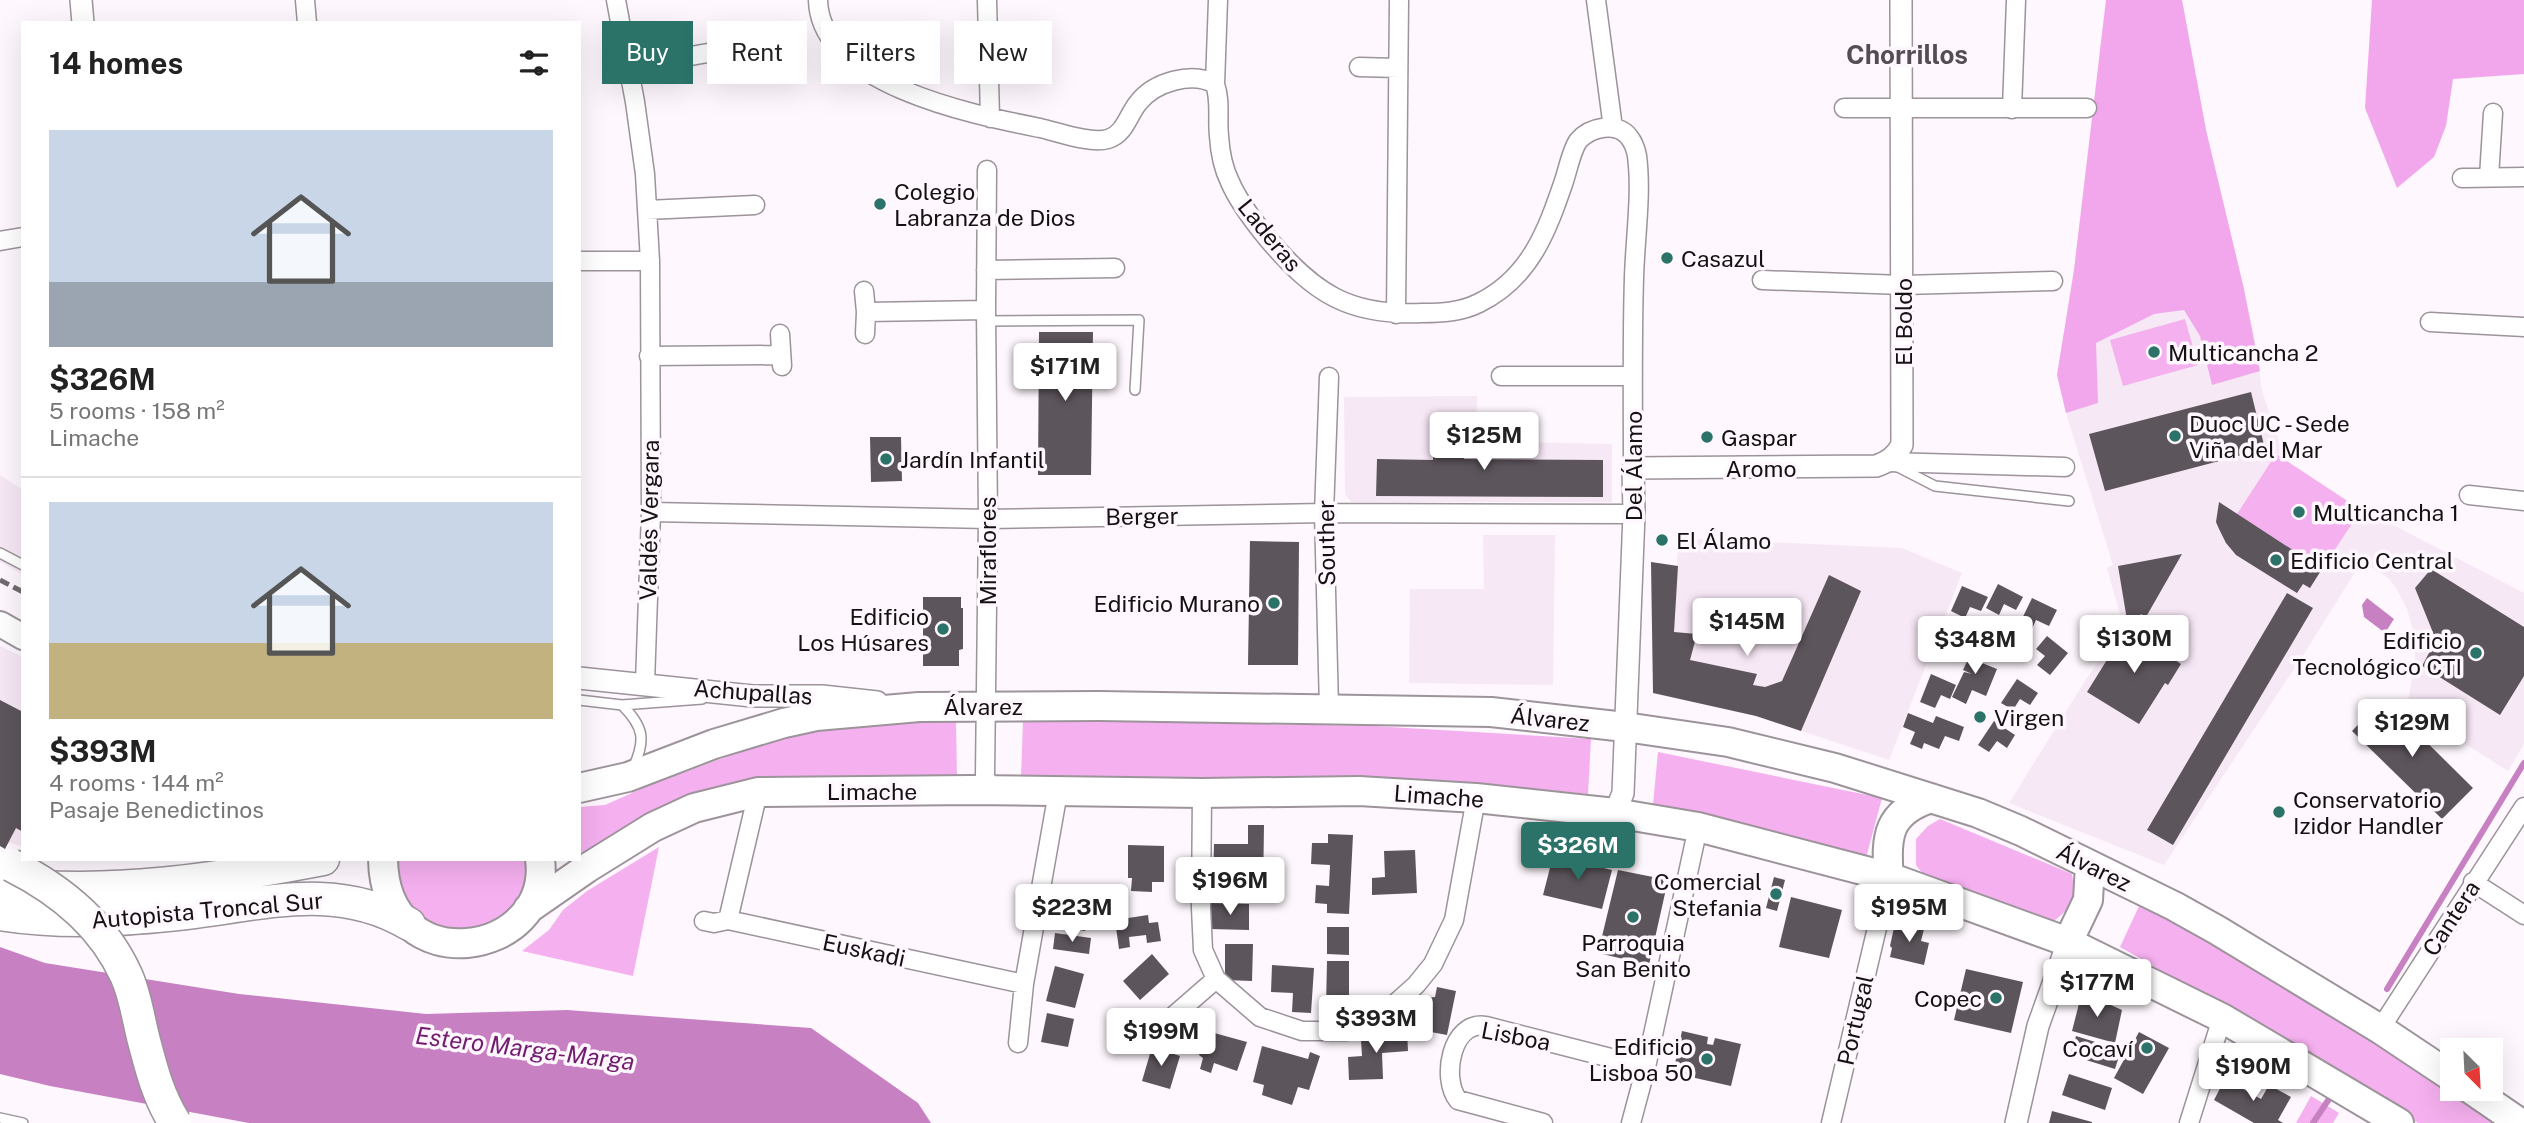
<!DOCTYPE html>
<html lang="en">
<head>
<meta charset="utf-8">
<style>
  :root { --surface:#fff; --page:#f6f6f6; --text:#222; --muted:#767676; --line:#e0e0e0; --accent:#2b7268 }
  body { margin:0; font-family:"Public Sans",sans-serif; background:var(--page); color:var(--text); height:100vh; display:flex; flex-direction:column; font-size:26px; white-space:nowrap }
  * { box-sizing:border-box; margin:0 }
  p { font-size:23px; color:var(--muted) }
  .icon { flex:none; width:38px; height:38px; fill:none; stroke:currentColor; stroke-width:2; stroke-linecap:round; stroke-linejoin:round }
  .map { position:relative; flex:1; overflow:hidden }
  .drawer { position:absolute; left:21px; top:21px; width:560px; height:840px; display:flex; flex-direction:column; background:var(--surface); border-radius:0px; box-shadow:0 7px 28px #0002 }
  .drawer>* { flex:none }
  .banner { position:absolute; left:602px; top:21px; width:665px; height:63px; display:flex; gap:14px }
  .needle { width:46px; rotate:156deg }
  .controls { position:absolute; left:2440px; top:1038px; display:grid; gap:14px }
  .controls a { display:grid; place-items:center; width:63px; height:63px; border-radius:0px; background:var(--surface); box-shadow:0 7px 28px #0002; font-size:35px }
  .price { position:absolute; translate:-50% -60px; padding:0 16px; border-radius:7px; background:#fff; color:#222; font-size:23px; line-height:46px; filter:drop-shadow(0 2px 4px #0008) }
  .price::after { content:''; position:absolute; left:50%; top:42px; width:21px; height:16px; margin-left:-10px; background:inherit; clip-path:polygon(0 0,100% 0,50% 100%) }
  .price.active { background:var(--accent); color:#fff }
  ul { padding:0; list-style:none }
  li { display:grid; align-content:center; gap:14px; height:371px; padding:0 28px }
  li+li { border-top:2px solid var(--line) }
  li span { display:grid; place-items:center; height:217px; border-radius:0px; color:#555 }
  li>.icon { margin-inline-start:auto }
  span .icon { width:126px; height:126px; fill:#fffc; stroke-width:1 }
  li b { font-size:30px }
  h2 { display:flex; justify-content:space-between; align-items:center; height:84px; padding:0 28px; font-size:30px }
  .chip { padding:0 24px; border-radius:0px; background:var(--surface); box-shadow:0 7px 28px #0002; font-size:24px; line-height:63px }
  .chip.active { background:var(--accent); color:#fff }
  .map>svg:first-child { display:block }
  .built { fill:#f7e8f6 }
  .green { fill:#f5b0ef }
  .forest { fill:#f2a7ec }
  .water { fill:#c780c2 }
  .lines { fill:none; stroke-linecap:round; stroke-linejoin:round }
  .stream { stroke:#c780c2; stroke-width:6 }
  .building { fill:#5d555c }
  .service-casing { stroke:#9c939b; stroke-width:12 }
  .minor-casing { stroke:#9c939b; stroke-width:21 }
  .tertiary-casing { stroke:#9c939b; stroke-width:24 }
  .secondary-casing { stroke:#9c939b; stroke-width:28 }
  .primary-casing { stroke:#9c939b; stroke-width:32 }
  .motorway-casing { stroke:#9c939b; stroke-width:35 }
  .service { stroke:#fff; stroke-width:9 }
  .minor { stroke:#fff; stroke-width:18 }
  .tertiary { stroke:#fff; stroke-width:21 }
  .secondary { stroke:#fff; stroke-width:24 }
  .primary { stroke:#fff; stroke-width:28 }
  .motorway { stroke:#fff; stroke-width:32 }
  .rail { stroke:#6f6b6e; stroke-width:5; stroke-dasharray:10 5; stroke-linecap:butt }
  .motorway-bridge-casing { stroke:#9c939b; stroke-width:35; stroke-linecap:butt }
  .motorway-bridge { stroke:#fff; stroke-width:32 }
  .poi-dot { fill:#2b7268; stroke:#fef7fd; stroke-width:2.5 }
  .labels { text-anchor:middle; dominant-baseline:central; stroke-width:7; stroke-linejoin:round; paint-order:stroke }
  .poi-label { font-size:23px; fill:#141113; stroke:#fef7fd; text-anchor:start }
  .street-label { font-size:23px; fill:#141113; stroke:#fef7fd }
  .water-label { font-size:24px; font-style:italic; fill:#721c6f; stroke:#fef7fd }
  .quarter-label { font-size:26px; font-weight:bold; fill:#544d54; stroke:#fef7fd }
</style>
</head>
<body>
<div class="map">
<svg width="2524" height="1123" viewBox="0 0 2524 1123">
  <rect width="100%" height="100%" fill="#fef7fd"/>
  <path class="built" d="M2106,0H2182L2206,130L2254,334L2262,391L2285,460L2351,503L2524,593V744L2508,771L2407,707L2415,661L2414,634L2407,609L2396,588L2388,578L2362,561L2302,657L2164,865L2009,803L2085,681L2123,625L2107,568L2113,565L2066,413L2057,375L2074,270Z
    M1477,396V441L1612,444V502H1351L1345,494L1344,397Z
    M0,475L23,490V575L0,562Z
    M1483,535H1555L1553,685L1409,683L1410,589H1484Z
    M1678,538L1902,548L1962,573L1889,760L1756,716L1653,693L1651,562L1677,566Z
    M0,646L23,657V846L0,841Z"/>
  <path class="green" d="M2185,319L2198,365L2123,386L2110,340Z
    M2276,454L2361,510L2322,569L2237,514Z
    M956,720L957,780L685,800L619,831L579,858V807L605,805L650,785L761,744L820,729Z
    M1023,720L1373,726L1591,739L1588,794L1472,783L1021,777Z
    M1658,752L1882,798L1866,858L1653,804Z
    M1940,819L2072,874C2076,899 2074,907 2052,922L1925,877L1916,865V839L1928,826Z
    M659,847L633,976L522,951L549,930L563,910L587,891Z
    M396,859H527L522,899L498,927L444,936L402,903Z
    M2140,904L2369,1034L2504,1123H2418L2341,1073L2120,947Z
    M2311,1096L2339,1113L2333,1123H2296Z"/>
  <path class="forest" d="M2106,0H2182L2206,130L2244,289L2260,371L2212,385L2200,336L2184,310L2154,314L2096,343L2098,403L2066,413L2057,375L2074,270Z
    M2372,0H2524V74L2453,79L2446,126L2434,157L2397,188L2365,108Z"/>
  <path class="water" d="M2367,598L2394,619L2385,633L2364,617L2362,605Z
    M0,947L45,963L239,994L426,1014L567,1010L811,1028L918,1103L931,1123H249L50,1086L0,1074Z"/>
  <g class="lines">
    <path class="stream" d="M2387,989L2524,763
      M2313,1123L2329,1099"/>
  </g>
  <path class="building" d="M1039,332H1093L1091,475H1038Z
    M2251,392L2265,449L2105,491L2089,434Z
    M1433,413H1465L1464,459L1603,460V497L1376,496L1377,459L1433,460Z
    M870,437H901L902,481L871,482Z
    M2219,502L2322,569L2310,588L2303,584L2297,593L2236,555L2226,543L2219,529L2216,522Z
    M1250,541L1299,542L1298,665H1248Z
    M2182,554L2146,617L2141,614L2135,627L2128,626L2118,566Z
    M1651,562L1678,566L1674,632L1697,634L1690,660L1757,674L1753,685L1765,687L1782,681L1829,575L1861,591L1801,731L1756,716L1653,693Z
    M2431,569L2524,627V676L2500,715L2422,666L2436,640L2415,588Z
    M1998,584L2023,597L2016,610L2004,604L1999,615L1986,608Z
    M1962,586L1988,597L1981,611L1970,607L1965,618L1951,611Z
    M2287,593L2313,608L2173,845L2147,830Z
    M923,597H961V608H963V649L959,650V666H923Z
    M2032,598L2057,610L2049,626L2036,620L2031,631L2019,625Z
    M1954,618L1984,629L1978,643L1963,637L1959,649L1944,643Z
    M2128,626L2168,651L2166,654L2181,664L2168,685L2165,683L2139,724L2087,692Z
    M2047,636L2068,653L2050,675L2037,665L2045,656L2036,649Z
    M1975,645L1988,651L1982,663L1997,669L1986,696L1972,690L1966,704L1952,697L1964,672L1972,674L1963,670Z
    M1931,674L1956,685L1950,699L1941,695L1935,708L1920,702Z
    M2017,679L2038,693L2030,705L2020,699L2013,710L2001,703Z
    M2383,699L2473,788L2442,819L2352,731Z
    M0,700L23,712V832L16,828L5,849L0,846Z
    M1908,713L1933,723L1936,716L1964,727L1959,741L1945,736L1939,749L1924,743L1922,749L1910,744L1915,732L1903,727Z
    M1994,721L2015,735L2007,748L1997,741L1989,752L1978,745Z
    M1248,825H1264L1263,895H1244V882H1213L1214,844H1248Z
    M1328,834L1353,835L1349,914L1327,913V904L1315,903L1316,885L1329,886L1330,865L1311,864L1312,843H1328Z
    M1128,845L1164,846V882H1152V892L1131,891L1132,878H1128Z
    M1415,850L1417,893L1372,895V878L1385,877L1384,851Z
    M1553,856L1612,870L1602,909L1543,895Z
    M1618,870L1668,880L1649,965L1598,953Z
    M1774,877L1785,880L1777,911L1766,908Z
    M1791,897L1842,910L1829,958L1779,947Z
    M1062,901L1090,906L1085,931L1058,926Z
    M1210,903L1249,904V930L1210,929Z
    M1148,915L1149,923L1158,922L1161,941L1147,943L1146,935L1129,937L1130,947L1119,949L1115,920Z
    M1895,923L1924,929L1921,941L1929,943L1924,965L1890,957L1892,948L1890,946Z
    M1327,927H1349V955L1327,954Z
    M1055,933L1091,938L1089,954L1053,949Z
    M1225,944H1253L1252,981L1225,980Z
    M1152,954L1169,974L1140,1000L1123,981Z
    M1327,961H1349V1007H1326Z
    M1272,965L1314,968L1311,1013L1292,1012L1293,993L1271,992Z
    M1055,966L1084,974L1075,1008L1046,1001Z
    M1966,969L2023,982L2011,1033L1954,1020Z
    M1437,987L1456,991L1447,1035L1420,1030L1427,998L1435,997Z
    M2082,992L2122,1010L2115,1043L2072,1031Z
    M1047,1013L1074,1019L1068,1047L1041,1042Z
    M1407,1030L1408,1051L1382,1053L1383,1079L1349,1080L1348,1057L1362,1056L1361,1040L1390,1031Z
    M1207,1031L1247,1042L1237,1071L1214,1063L1211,1073L1200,1069L1203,1058L1199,1055Z
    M1682,1031L1708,1037L1707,1044L1713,1045L1715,1038L1741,1044L1731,1086L1673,1073Z
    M2139,1032L2169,1048L2143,1094L2114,1078Z
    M2076,1036L2121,1050L2115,1069L2070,1055Z
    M1262,1046L1308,1059L1310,1052L1320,1056L1309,1090L1298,1087L1292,1105L1262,1095L1264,1085L1253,1082Z
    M1152,1047L1180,1056L1170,1089L1142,1081Z
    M2069,1074L2112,1088L2105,1110L2062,1095Z
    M2225,1079L2261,1099L2269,1085L2291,1097L2278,1120L2283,1123H2254L2214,1100Z
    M2052,1111L2092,1122V1123H2049Z"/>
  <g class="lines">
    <g class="service-casing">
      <path id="service" d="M986,321L1139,320L1135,390
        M1896,466L1935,486L2069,501
        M0,553L23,565
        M579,700L622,705L702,699
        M622,705C644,727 646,740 633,768
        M0,1118L23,1123"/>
    </g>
    <g class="minor-casing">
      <path id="minor" d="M305,0L307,23
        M616,0L635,102L645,174L650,261L651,512L645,683
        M818,0C820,85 975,115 1040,128C1058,132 1090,144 1108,139C1125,134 1128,115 1138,103C1154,82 1192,71 1215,84C1221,102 1217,118 1219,136C1220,152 1223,168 1230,182C1239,203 1254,222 1268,239C1315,294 1349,316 1422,313C1442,313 1461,312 1479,303C1530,278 1547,231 1564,181C1568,169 1571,152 1578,141C1590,127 1617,121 1629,137C1633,142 1636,150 1637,156C1642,194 1635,239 1634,278C1632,341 1633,405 1633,468
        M987,0L990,118
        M1596,0L1613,128
        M629,67L747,46
        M1359,67L1398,68
        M1215,84L1218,0
        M1844,108H2087
        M2012,109L2016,0
        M987,170L986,310L988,519L985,776L991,791
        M2489,177L2493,113
        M2462,178L2524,177
        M647,210L755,205
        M0,241L23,237
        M579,261H650
        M986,270L1115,268
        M1762,280L1903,285L2053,281
        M864,291L866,312L865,334
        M866,312L986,310
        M1396,314L1399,0
        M2430,322L2524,327
        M780,334L782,366
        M649,356L780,355
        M1501,376H1633
        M1329,377L1324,513L1329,708
        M1888,462L2065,467
        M2469,495L2524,501
        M651,512L988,519L1324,513L1634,514
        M1202,793L1201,908L1203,950L1216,979L1260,1017L1302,1031H1346L1379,1018L1416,985L1433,964L1454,920L1476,798
        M2473,882L2524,915
        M728,920L758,792
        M704,921L714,923L728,920L1024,984
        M1162,1026L1216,979
        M2380,1029L2524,807
        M1018,1043L1024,984L1058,792
        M1543,1123L1458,1100C1441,1079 1451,1020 1486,1026L1646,1067
        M1631,1123L1646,1067L1698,827
        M1831,1123L1889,877
        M2189,1123L2222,1018"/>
    </g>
    <g class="tertiary-casing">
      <path id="tertiary" d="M81,0L83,23
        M579,678L752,696H822L877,702
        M1615,813L1623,793L1634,514L1633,468L1876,466C1888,462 1895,457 1902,445L1901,0
        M2016,1123L2038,1026L2068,942"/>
    </g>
    <g class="secondary-casing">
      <path id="secondary" d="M0,624L23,637"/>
    </g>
    <g class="primary-casing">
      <path id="primary" d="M579,788L628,777L714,744L784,723L816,716L919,707L1099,706L1491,712L1625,727L1728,742L1835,768L1978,813L2021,831L2174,906L2217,930L2380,1029L2452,1077
        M383,859C385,985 553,957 540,859
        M1889,877C1885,836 1888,812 1931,798
        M528,909L587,868L653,827L694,808L758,792L971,790L1202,793L1359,791L1476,798L1615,813L1698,827L1889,877L2068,942L2222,1018L2399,1123
        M2068,942L2088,900L2090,865
        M2469,1088L2520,1123"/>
    </g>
    <g class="motorway-casing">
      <path id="motorway" d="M0,883C108,897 217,879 323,859
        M0,914C62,924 124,920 186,913C264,904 337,881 409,924"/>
    </g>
    <use href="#service" class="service"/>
    <use href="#minor" class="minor"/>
    <use href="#tertiary" class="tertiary"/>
    <use href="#secondary" class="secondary"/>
    <use href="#primary" class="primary"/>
    <use href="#motorway" class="motorway"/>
    <path class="rail" d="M0,580L23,592"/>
    <g class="motorway-bridge-casing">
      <path id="motorway-bridge" d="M11,865C59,889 103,924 126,975C135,994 138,1017 143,1037C151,1068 158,1096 175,1123"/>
    </g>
    <use href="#motorway-bridge" class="motorway-bridge"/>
  </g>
  <g class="poi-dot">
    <circle cx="880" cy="204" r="7"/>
    <circle cx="1667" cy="258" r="7"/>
    <circle cx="2154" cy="352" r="7"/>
    <circle cx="2175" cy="436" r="7"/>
    <circle cx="1707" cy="437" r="7"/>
    <circle cx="886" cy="459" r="7"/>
    <circle cx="2299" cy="512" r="7"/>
    <circle cx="1662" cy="540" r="7"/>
    <circle cx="2276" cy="560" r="7"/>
    <circle cx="1274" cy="603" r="7"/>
    <circle cx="943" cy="629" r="7"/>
    <circle cx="2476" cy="653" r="7"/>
    <circle cx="1980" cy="717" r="7"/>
    <circle cx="2279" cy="812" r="7"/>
    <circle cx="1776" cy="894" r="7"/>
    <circle cx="1633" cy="917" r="7"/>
    <circle cx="1996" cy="998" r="7"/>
    <circle cx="2147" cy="1048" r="7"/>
    <circle cx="1707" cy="1059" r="7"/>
  </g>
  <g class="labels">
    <g class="poi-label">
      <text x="894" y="191">Colegio<tspan x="894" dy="26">Labranza de Dios</tspan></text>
      <text x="1681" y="258">Casazul</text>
      <text x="2168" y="352">Multicancha 2</text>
      <text x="2189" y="423">Duoc UC - Sede<tspan x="2189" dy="26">Viña del Mar</tspan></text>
      <text x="1721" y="437">Gaspar</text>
      <text x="900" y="459">Jardín Infantil</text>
      <text x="2313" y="512">Multicancha 1</text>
      <text x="1676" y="540">El Álamo</text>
      <text x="2290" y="560">Edificio Central</text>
      <text x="1260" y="603" text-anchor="end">Edificio Murano</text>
      <text x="929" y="616" text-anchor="end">Edificio<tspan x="929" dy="26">Los Húsares</tspan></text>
      <text x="2462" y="640" text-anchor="end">Edificio<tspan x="2462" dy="26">Tecnológico CTI</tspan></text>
      <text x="1994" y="717">Virgen</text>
      <text x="2293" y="799">Conservatorio<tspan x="2293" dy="26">Izidor Handler</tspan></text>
      <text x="1762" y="881" text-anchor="end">Comercial<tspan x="1762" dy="26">Stefania</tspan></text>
      <text x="1633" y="942" text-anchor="middle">Parroquia<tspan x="1633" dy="26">San Benito</tspan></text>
      <text x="1982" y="998" text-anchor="end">Copec</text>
      <text x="1693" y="1046" text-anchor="end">Edificio<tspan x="1693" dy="26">Lisboa 50</tspan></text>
      <text x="2133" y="1048" text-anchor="end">Cocaví</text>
    </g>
    <g class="street-label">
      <text transform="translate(1270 235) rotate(51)">Laderas</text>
      <text transform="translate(1903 322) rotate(-90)">El Boldo</text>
      <text transform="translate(1633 466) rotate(-90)">Del Álamo</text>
      <text x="1761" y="468">Aromo</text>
      <text transform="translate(1142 516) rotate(-1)">Berger</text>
      <text transform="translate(649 520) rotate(-89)">Valdés Vergara</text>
      <text transform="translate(1326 543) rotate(-91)">Souther</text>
      <text transform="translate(987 551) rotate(-90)">Miraflores</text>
      <text transform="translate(753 692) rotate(4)">Achupallas</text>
      <text x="983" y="706">Álvarez</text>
      <text transform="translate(1550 719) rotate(6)">Álvarez</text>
      <text x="872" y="791">Limache</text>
      <text transform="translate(1439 796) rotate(4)">Limache</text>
      <text transform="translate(2094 867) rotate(26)">Álvarez</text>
      <text transform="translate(207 910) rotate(-5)">Autopista Troncal Sur</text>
      <text transform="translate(2451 918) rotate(-57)">Cantera</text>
      <text transform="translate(864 950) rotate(12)">Euskadi</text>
      <text transform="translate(1855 1020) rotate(-77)">Portugal</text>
      <text transform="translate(1516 1036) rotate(11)">Lisboa</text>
    </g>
    <g class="water-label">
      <text transform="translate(525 1048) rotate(7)">Estero Marga-Marga</text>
    </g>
    <g class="quarter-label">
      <text x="1907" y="54">Chorrillos</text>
    </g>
  </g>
</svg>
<div class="controls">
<a><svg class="needle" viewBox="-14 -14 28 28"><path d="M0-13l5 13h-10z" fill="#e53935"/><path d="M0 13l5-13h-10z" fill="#767676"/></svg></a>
</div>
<b class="price" style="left:1065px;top:403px">$171M</b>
<b class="price" style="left:1484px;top:472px">$125M</b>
<b class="price" style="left:1747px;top:658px">$145M</b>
<b class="price" style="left:2134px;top:675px">$130M</b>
<b class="price" style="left:1975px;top:676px">$348M</b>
<b class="price" style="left:2412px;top:759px">$129M</b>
<b class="price active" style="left:1578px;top:882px">$326M</b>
<b class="price" style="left:1230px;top:917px">$196M</b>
<b class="price" style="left:1072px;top:944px">$223M</b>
<b class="price" style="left:1909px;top:944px">$195M</b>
<b class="price" style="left:2097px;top:1019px">$177M</b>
<b class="price" style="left:1376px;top:1055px">$393M</b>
<b class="price" style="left:1161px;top:1068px">$199M</b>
<b class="price" style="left:2253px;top:1103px">$190M</b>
<div class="banner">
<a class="chip active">Buy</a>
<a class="chip">Rent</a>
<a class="chip">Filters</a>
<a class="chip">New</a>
</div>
<section class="drawer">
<h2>14 homes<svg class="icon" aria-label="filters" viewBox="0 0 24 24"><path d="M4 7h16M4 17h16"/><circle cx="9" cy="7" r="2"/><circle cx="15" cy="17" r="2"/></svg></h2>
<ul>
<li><span style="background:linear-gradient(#c9d6e8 70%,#9aa5b1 0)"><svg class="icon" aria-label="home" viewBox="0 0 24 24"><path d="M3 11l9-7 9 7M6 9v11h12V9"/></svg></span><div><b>$326M</b><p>5 rooms · 158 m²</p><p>Limache</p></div></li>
<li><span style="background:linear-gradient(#c9d6e8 65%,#c2b280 0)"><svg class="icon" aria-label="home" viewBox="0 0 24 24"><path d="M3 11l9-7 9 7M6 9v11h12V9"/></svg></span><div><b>$393M</b><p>4 rooms · 144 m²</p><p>Pasaje Benedictinos</p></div></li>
</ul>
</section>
</div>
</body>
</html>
